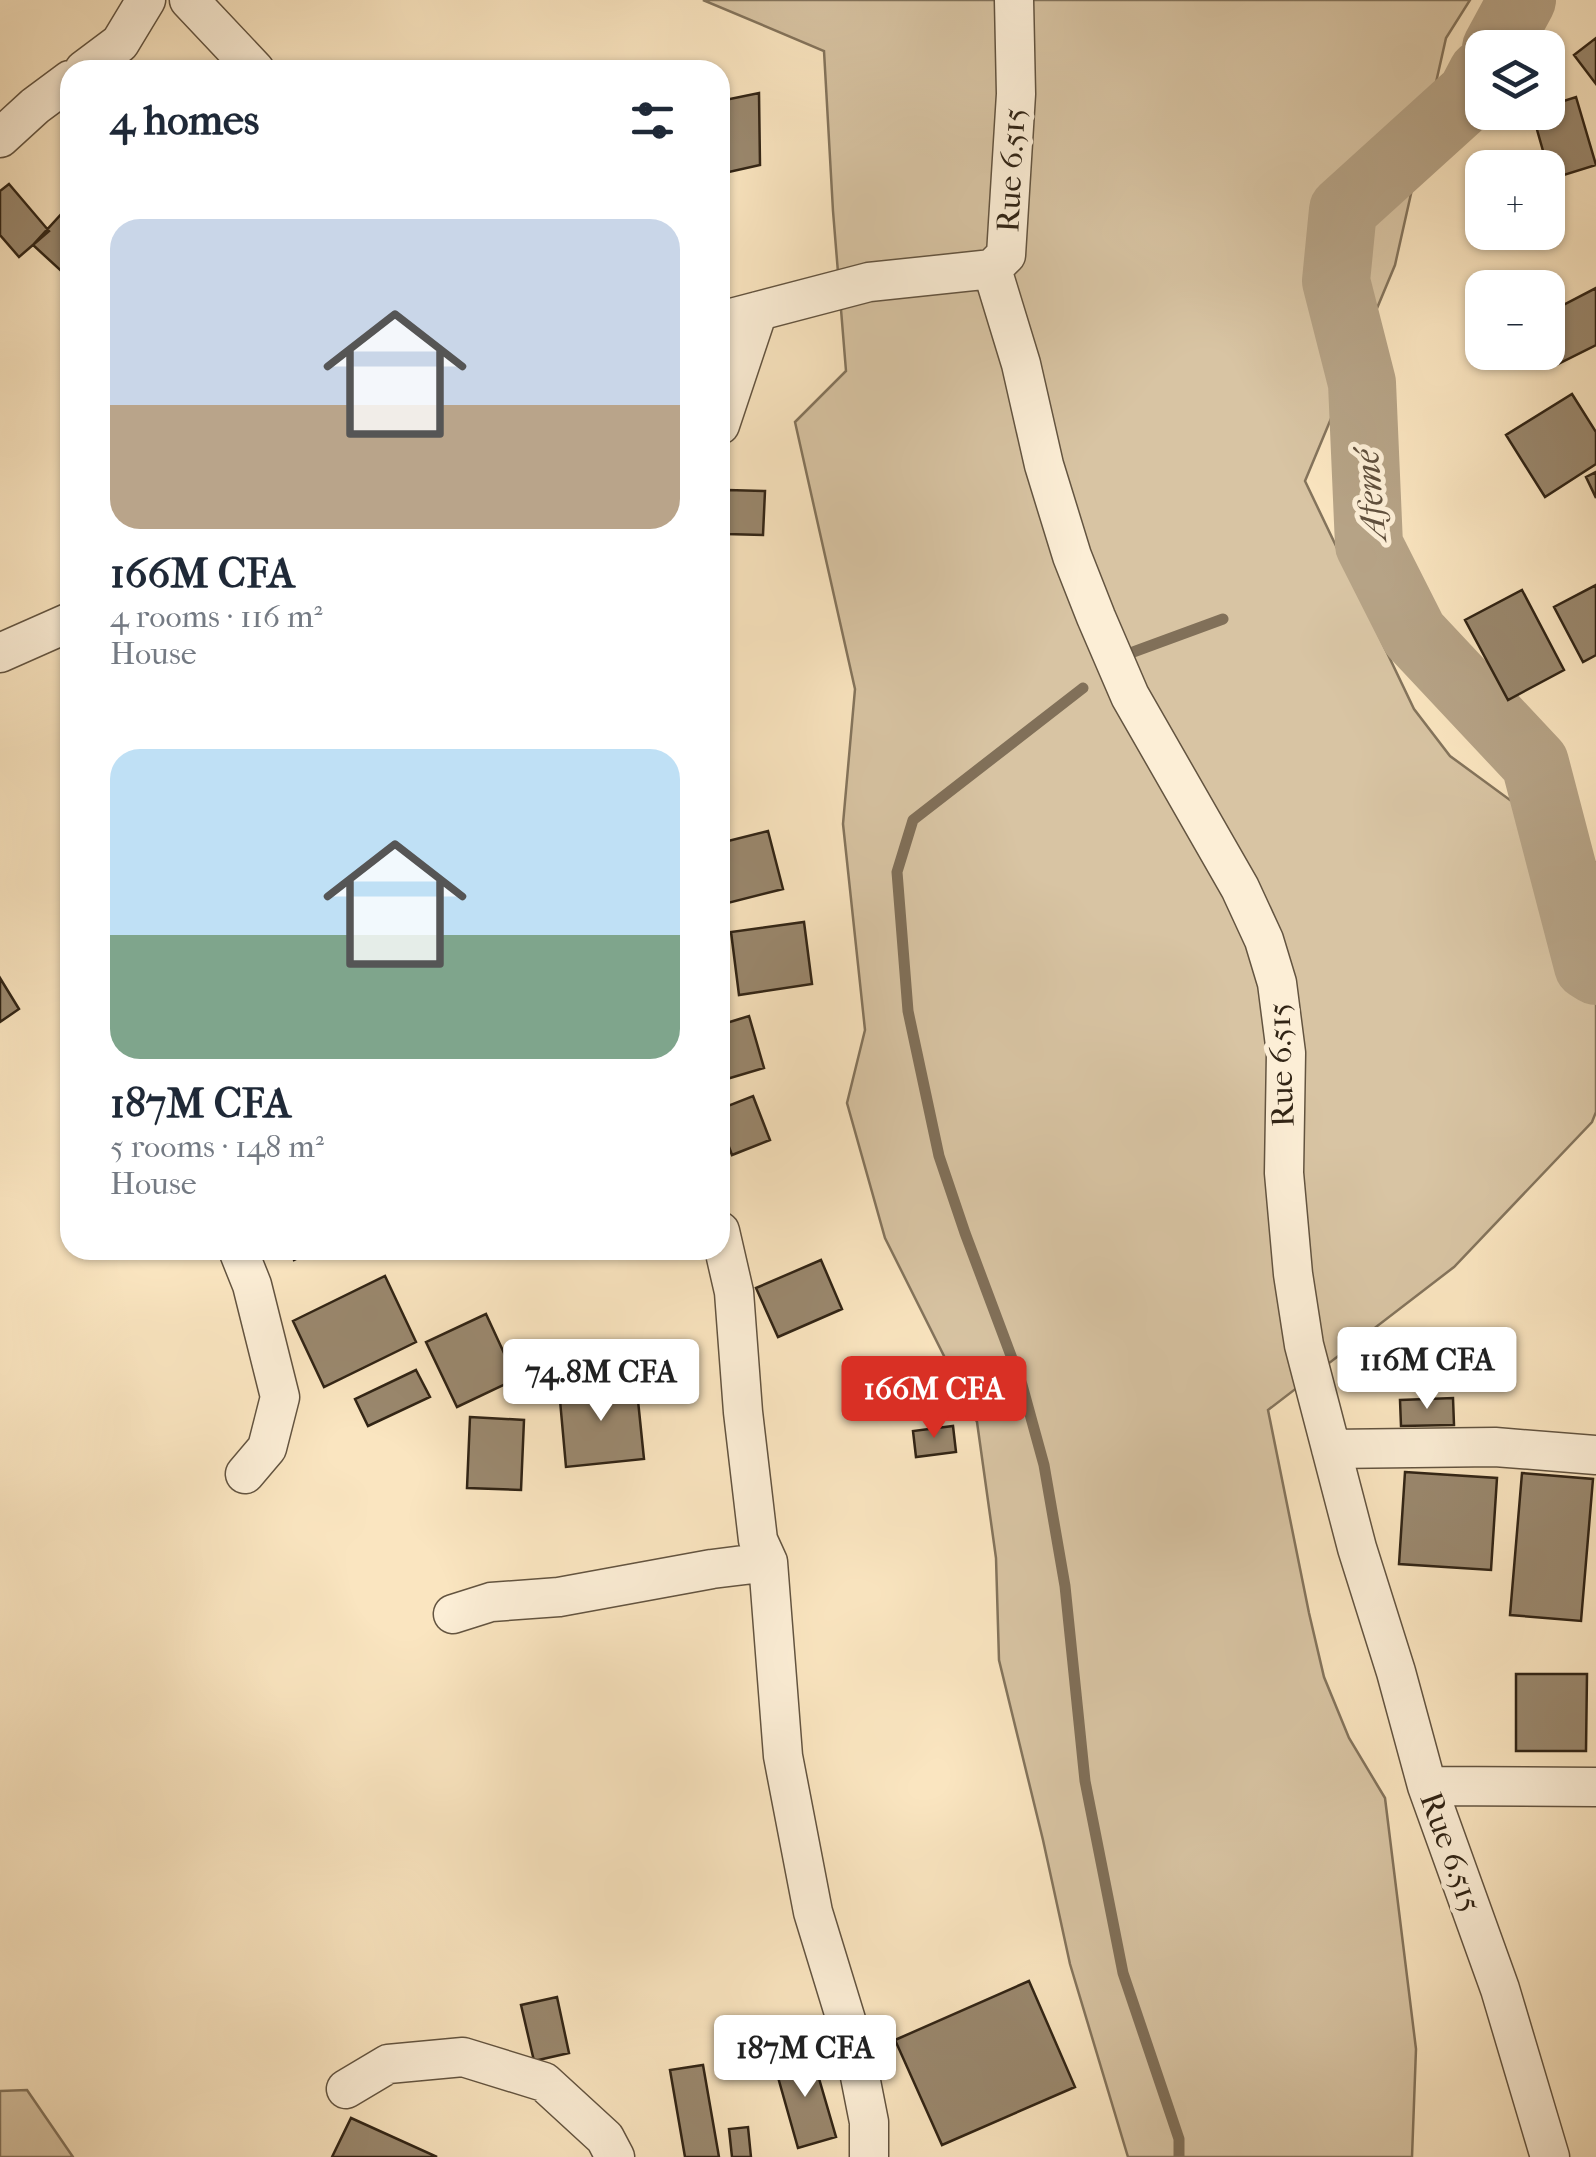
<!DOCTYPE html>
<html lang="en">
<head>
<meta charset="utf-8">
<style>
  :root { --surface:#fff; --page:#f2f2f3; --text:#1f2937; --muted:#747a83; --accent:#d93025 }
  body { margin:0; font-family:"IM FELL French Canon",serif; background:var(--page); color:var(--text); height:100vh; display:flex; flex-direction:column; font-size:38px; white-space:nowrap }
  * { box-sizing:border-box; margin:0 }
  p { font-size:32px; color:var(--muted) }
  .icon { flex:none; width:55px; height:55px; fill:none; stroke:currentColor; stroke-width:2; stroke-linecap:round; stroke-linejoin:round }
  .map { position:relative; flex:1; overflow:hidden }
  .sheet { position:absolute; left:60px; top:60px; width:670px; height:1200px; display:flex; flex-direction:column; background:var(--surface); border-radius:30px; box-shadow:0 2px 8px #0004 }
  .sheet>* { flex:none }
  .fabs { position:absolute; left:1465px; top:30px; display:grid; gap:20px }
  .fabs a { display:grid; place-items:center; width:100px; height:100px; border-radius:20px; background:var(--surface); box-shadow:0 2px 8px #0004; font-size:50px }
  .price { position:absolute; translate:-50% -85px; padding:0 22px; border-radius:10px; background:#fff; color:#222; font-size:32px; line-height:65px; filter:drop-shadow(0 2px 5px #0008) }
  .price::after { content:''; position:absolute; left:50%; top:60px; width:30px; height:22px; margin-left:-15px; background:inherit; clip-path:polygon(0 0,100% 0,50% 100%) }
  .price.active { background:var(--accent); color:#fff }
  ul { padding:0; list-style:none }
  li { display:grid; align-content:center; gap:20px; height:530px; padding:0 50px }
  li span { display:grid; place-items:center; height:310px; border-radius:30px; color:#555 }
  li>.icon { margin-inline-start:auto }
  span .icon { width:180px; height:180px; fill:#fffc; stroke-width:1 }
  li b { font-size:42px }
  h2 { display:flex; justify-content:space-between; align-items:center; height:120px; padding:0 50px; font-size:42px }
  .map>svg:first-child { display:block }
  .green { fill:#d8c4a3; stroke:#84745c; stroke-width:2.5 }
  .lines { fill:none; stroke-linecap:round; stroke-linejoin:round }
  .stream { stroke:#817059; stroke-width:11 }
  .river { stroke:#b6a386; stroke-width:68 }
  .building { fill:#9a886e; stroke:#312415; stroke-width:2.5 }
  .minor-casing { stroke:#635440; stroke-width:41 }
  .minor { stroke:#fceed6; stroke-width:38 }
  .labels { text-anchor:middle; dominant-baseline:central; stroke-width:10; stroke-linejoin:round; paint-order:stroke }
  .street-label { font-size:32px; fill:#312415; stroke:#fceed6 }
  .water-label { font-size:35px; font-style:italic; fill:#60503d; stroke:#fceed6 }
</style>
</head>
<body>
<div class="map">
<svg width="1596" height="2157" viewBox="0 0 1596 2157">
  <rect width="100%" height="100%" fill="#fae5c0"/>
  <filter id="stains"><feTurbulence type="fractalNoise" baseFrequency=".002" numOctaves="4"/><feColorMatrix values="0 0 0 0 .2 0 0 0 0 .09 0 0 0 0 .02 0 0 0 .5 -.17"/></filter>
  <radialGradient id="worn" r=".72"><stop offset=".6" stop-color="#630" stop-opacity="0"/><stop offset="1" stop-color="#630" stop-opacity=".3"/></radialGradient>
  <path class="green" d="M703,0H1470L1446,38L1395,265L1305,481L1414,709L1450,756L1596,863V1112L1592,1122L1454,1267L1268,1410L1309,1613L1324,1677L1349,1738L1385,1798L1416,2049L1412,2157H1128L1070,1964L1043,1840L999,1660L996,1558L977,1422L885,1238L847,1103L865,1030L843,824L855,689L795,422L846,371L833,211L824,51Z
    M27,2090L73,2157H0V2091Z"/>
  <g class="lines">
    <path class="stream" d="M1125,655L1223,619
      M1083,688L913,820L897,872L908,1011L939,1156L965,1233L1022,1385L1044,1465L1065,1586L1085,1781L1123,1973L1179,2139V2157"/>
    <path class="river" d="M1496,48L1522,0
      M1482,73L1471,94L1343,210L1336,281L1362,383L1369,545L1414,634L1535,763L1588,966L1596,971"/>
  </g>
  <path class="building" d="M1596,38V84L1574,55Z
    M759,93L760,165L720,174V101Z
    M1576,97L1596,165L1551,179L1532,112H1548V106Z
    M9,184L49,231L19,257L0,235V191Z
    M65,210L70,214V279L33,245Z
    M1596,288V345L1558,364L1548,343V313Z
    M1572,394L1596,432V464L1545,497L1506,435Z
    M1596,472V498L1586,477Z
    M727,490L765,491L763,535L726,534Z
    M1596,585V655L1583,662L1554,607Z
    M1522,590L1564,670L1508,700L1465,620Z
    M768,831L783,889L720,905V843Z
    M804,922L812,984L739,995L731,932Z
    M0,978L19,1009L0,1022Z
    M749,1016L764,1068L720,1081V1025Z
    M753,1096L770,1140L732,1155L720,1123V1109Z
    M290,1250H314L294,1260Z
    M821,1260L842,1309L778,1337L756,1288Z
    M385,1276L416,1342L324,1387L293,1321Z
    M486,1314L516,1379L457,1407L426,1342Z
    M416,1370L430,1397L368,1426L355,1399Z
    M636,1381L644,1459L566,1467L559,1389Z
    M1453,1398L1454,1425L1401,1426L1400,1400Z
    M470,1417L524,1420L521,1490L467,1488Z
    M953,1426L956,1452L916,1457L913,1431Z
    M1405,1472L1497,1478L1491,1570L1399,1564Z
    M1522,1473L1593,1479L1581,1621L1510,1615Z
    M1516,1674H1587L1586,1751H1516Z
    M1029,1981L1075,2087L942,2145L895,2040Z
    M557,1997L569,2053L534,2061L521,2005Z
    M811,2051L836,2137L798,2148L774,2063Z
    M703,2065L719,2157H685L670,2070Z
    M351,2118L437,2157H332Z
    M748,2127L751,2157H732L729,2129Z"/>
  <g class="lines">
    <g class="minor-casing">
      <path id="minor" d="M189,0L255,70
        M1014,0L1016,94L1006,255L992,269L1021,364L1044,465L1072,556L1096,617L1130,696L1240,888L1264,940L1277,983L1286,1053L1284,1173L1293,1274L1304,1345L1357,1548L1396,1672L1427,1786L1500,1989L1550,2157
        M84,70L120,43L146,0
        M0,138L35,106L70,80
        M720,321L869,282L992,269
        M720,425L758,311
        M0,653L70,622
        M720,1231L734,1292L743,1412L758,1540L768,1562L783,1756L813,1912L854,2046L869,2122V2157
        M238,1250L252,1285L280,1397L267,1448L245,1474
        M1331,1449L1495,1447L1596,1455
        M453,1614L491,1602L559,1597L712,1569L768,1562
        M1427,1786L1596,1787
        M346,2089L388,2064L463,2057L544,2082L605,2138L615,2157"/>
    </g>
    <use href="#minor" class="minor"/>
  </g>
  <g class="labels">
    <g class="street-label">
      <text transform="translate(1011 170) rotate(-87)">Rue 6.515</text>
      <text transform="translate(1281 1065) rotate(-92)">Rue 6.515</text>
      <text transform="translate(1451 1852) rotate(70)">Rue 6.515</text>
    </g>
    <g class="water-label">
      <text transform="translate(1370 495) rotate(-95)">Afemé</text>
    </g>
  </g>
  <rect width="100%" height="100%" filter="url(#stains)"/>
  <rect width="100%" height="100%" fill="url(#worn)"/>
</svg>
<div class="fabs">
<a><svg class="icon" aria-label="layers" viewBox="0 0 24 24"><path d="M12 4l9 5-9 5-9-5zM3 14l9 5 9-5"/></svg></a>
<a>+</a>
<a>−</a>
</div>
<b class="price" style="left:1427px;top:1412px">116M CFA</b>
<b class="price" style="left:601px;top:1424px">74.8M CFA</b>
<b class="price active" style="left:934px;top:1441px">166M CFA</b>
<b class="price" style="left:805px;top:2100px">187M CFA</b>
<section class="sheet">
<h2>4 homes<svg class="icon" aria-label="filters" viewBox="0 0 24 24"><path d="M4 7h16M4 17h16"/><circle cx="9" cy="7" r="2"/><circle cx="15" cy="17" r="2"/></svg></h2>
<ul>
<li><span style="background:linear-gradient(#c9d6e8 60%,#b9a48a 0)"><svg class="icon" aria-label="home" viewBox="0 0 24 24"><path d="M3 11l9-7 9 7M6 9v11h12V9"/></svg></span><div><b>166M CFA</b><p>4 rooms · 116 m²</p><p>House</p></div></li>
<li><span style="background:linear-gradient(#bfe0f5 60%,#7fa58c 0)"><svg class="icon" aria-label="home" viewBox="0 0 24 24"><path d="M3 11l9-7 9 7M6 9v11h12V9"/></svg></span><div><b>187M CFA</b><p>5 rooms · 148 m²</p><p>House</p></div></li>
</ul>
</section>
</div>
</body>
</html>
